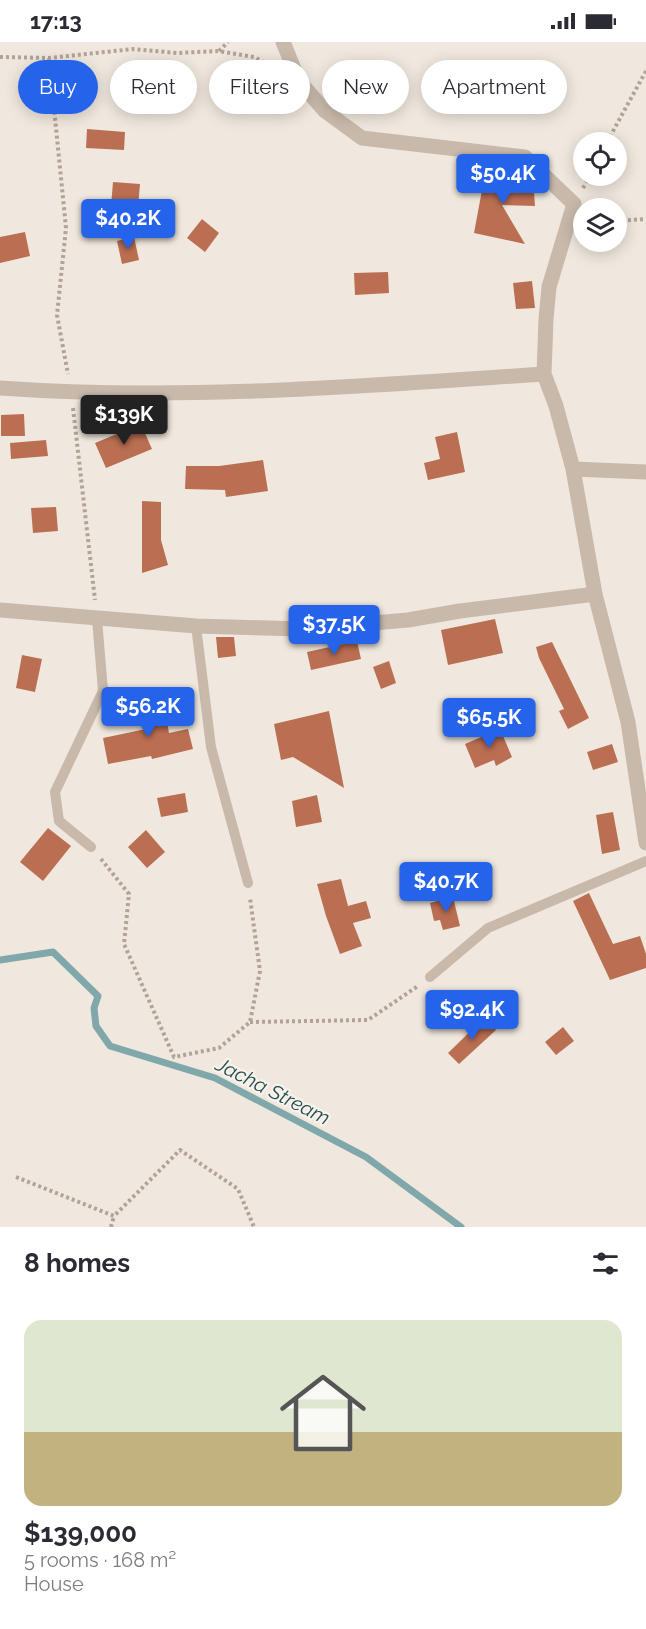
<!DOCTYPE html>
<html lang="en">
<head>
<meta charset="utf-8">
<style>
  :root { --surface:#fff; --page:#f2f2f3; --text:#2b2b33; --muted:#7c7c81; --accent:#2563eb }
  body { margin:0; font-family:Raleway,sans-serif; background:var(--page); color:var(--text); height:100vh; display:flex; flex-direction:column; font-size:22px; white-space:nowrap }
  * { box-sizing:border-box; margin:0 }
  p { font-size:20px; color:var(--muted) }
  .icon { flex:none; width:33px; height:33px; fill:none; stroke:currentColor; stroke-width:2; stroke-linecap:round; stroke-linejoin:round }
  .map { position:relative; height:1185px; overflow:hidden }
  .panel { display:flex; flex-direction:column; background:var(--surface); flex:1 }
  .panel>* { flex:none }
  .hud { position:absolute; left:18px; top:18px; width:610px; height:54px; display:flex; gap:12px }
  .buttons { position:absolute; left:573px; top:90px; display:grid; gap:12px }
  .buttons a { display:grid; place-items:center; width:54px; height:54px; border-radius:50%; background:var(--surface); box-shadow:0 3px 15px #0003; font-size:30px }
  .price { position:absolute; translate:-50% -51px; padding:0 14px; border-radius:6px; background:var(--accent); color:#fff; font-size:20px; line-height:39px; filter:drop-shadow(0 2px 3px #0008) }
  .price::after { content:''; position:absolute; left:50%; top:36px; width:18px; height:14px; margin-left:-9px; background:inherit; clip-path:polygon(0 0,100% 0,50% 100%) }
  .price.on { background:#222; color:#fff }
  ul { padding:0; list-style:none }
  li { display:grid; align-content:center; gap:12px; height:318px; padding:0 24px }
  li span { display:grid; place-items:center; height:186px; border-radius:18px; color:#555 }
  li>.icon { margin-inline-start:auto }
  span .icon { width:108px; height:108px; fill:#fffc; stroke-width:1 }
  li b { font-size:26px }
  h2 { display:flex; justify-content:space-between; align-items:center; height:72px; padding:0 24px; font-size:26px }
  .tag { padding:0 21px; border-radius:27px; background:var(--surface); box-shadow:0 3px 15px #0003; font-size:21px; line-height:54px }
  .tag.on { background:var(--accent); color:#fff }
  .status { display:flex; justify-content:space-between; align-items:center; height:42px; padding:0 30px; background:var(--surface); direction:ltr }
  .status svg { height:16px; fill:currentColor }
  .map>svg:first-child { display:block }
  .lines { fill:none; stroke-linecap:round; stroke-linejoin:round }
  .stream { stroke:#80a8ab; stroke-width:7 }
  .building { fill:#bb6f52 }
  .path { stroke:#b3a396; stroke-width:4; stroke-dasharray:3 3; stroke-linecap:butt }
  .lane { stroke:#c8b9ab; stroke-width:10 }
  .street { stroke:#c8b9ab; stroke-width:15 }
  .labels { text-anchor:middle; dominant-baseline:central; stroke-width:4.5; stroke-linejoin:round; paint-order:stroke }
  .water-label { font-size:20px; font-style:italic; fill:#234f54; stroke:#f8f2ea }
</style>
</head>
<body>
<div class="status"><b>17:13</b><svg viewBox="0 0 49 12"><path d="M0 12V9h3v3zM5 12V6h3v6zM10 12V3h3v9zM15 12V0h3v12zM26 1h20v11H26zM47 4h2v5h-2z"/></svg></div>
<div class="map">
<svg width="646" height="1185" viewBox="0 0 646 1185">
  <rect width="100%" height="100%" fill="#f0e8de"/>
  <g class="lines">
    <path class="stream" d="M0,918L53,910L98,954L94,966L96,984L110,1004L215,1036L366,1115L461,1185"/>
  </g>
  <path class="building" d="M87,87L125,90L124,108L86,106Z
    M485,132L529,133L533,136L535,164L502,163L525,202L474,191Z
    M113,140L140,142L138,166L111,164Z
    M202,177L219,191L205,210L187,196Z
    M25,190L30,214L0,221V195Z
    M134,195L139,218L122,222L117,199Z
    M388,230L389,251L355,253L354,231Z
    M532,239L535,266L516,267L513,241Z
    M24,372L25,394H1V373Z
    M141,382L152,407L106,426L95,401Z
    M457,390L465,430L428,438L424,421L440,417L435,395Z
    M46,398L48,414L11,417L10,401Z
    M263,418L268,449L226,455L225,448L185,447L186,424H219Z
    M142,459L161,460V498L168,523L142,531Z
    M56,465L58,489L33,491L31,466Z
    M495,577L503,611L448,623L441,588Z
    M216,595H234L236,614L218,616Z
    M357,599L361,617L311,628L307,610Z
    M552,600L589,676L568,687L559,669L564,667L539,616L536,605Z
    M22,613L42,617L35,650L16,646Z
    M389,619L396,641L381,647L373,625Z
    M163,658L169,691L188,687L193,707L152,717L151,714L108,722L103,696L146,687L141,663Z
    M329,669L344,746L293,715L281,718L274,682Z
    M500,687L512,715L496,724L494,718L475,726L465,702Z
    M612,702L618,720L593,728L587,710Z
    M185,751L188,770L161,775L157,756Z
    M317,753L322,780L296,785L292,759Z
    M613,770L620,808L602,812L596,773Z
    M48,786L71,804L43,839L20,820Z
    M146,788L165,810L147,826L128,805Z
    M341,837L348,864L366,859L371,876L353,881L362,904L340,912L326,874L317,842Z
    M589,851L613,902L640,894L646,912V926L610,938L573,859Z
    M453,855L460,884L443,888L440,878L434,879L430,861Z
    M485,975L496,988L459,1022L448,1011Z
    M563,985L574,999L556,1013L545,1000Z"/>
  <g class="lines">
    <path class="path" d="M219,9L228,0
      M0,15L49,16L133,7L177,11L218,9L254,15L275,26
      M49,16L66,186L57,273L68,332
      M607,100L646,29
      M583,146L590,134
      M616,179L646,177
      M73,366L95,558
      M101,817L129,852L124,902L174,1015L219,1006L250,980L260,929L250,856
      M250,980L368,978L418,944
      M16,1135L114,1174L180,1108L238,1147L254,1185
      M111,1185L114,1174"/>
    <path class="lane" d="M196,584L211,705L248,841
      M91,805L59,779L55,750L103,649L97,577
      M430,935L488,886L646,819"/>
    <path class="street" d="M283,0L299,39L325,69L362,96L525,115L574,162L549,245L546,277L544,332L556,364L573,427L595,552L628,680L646,801
      M0,346C181,359 363,344 544,332
      M573,427L646,430
      M0,568L196,584L303,587L408,578L460,569L595,552"/>
  </g>
  <g class="labels">
    <g class="water-label">
      <text transform="translate(273 1049) rotate(27)">Jacha Stream</text>
    </g>
  </g>
</svg>
<div class="buttons">
<a><svg class="icon" aria-label="locate" viewBox="0 0 24 24"><circle cx="12" cy="12" r="6"/><path d="M12 2v4M12 18v4M2 12h4M18 12h4"/></svg></a>
<a><svg class="icon" aria-label="layers" viewBox="0 0 24 24"><path d="M12 4l9 5-9 5-9-5zM3 14l9 5 9-5"/></svg></a>
</div>
<b class="price" style="left:503px;top:163px">$50.4K</b>
<b class="price" style="left:128px;top:208px">$40.2K</b>
<b class="price on" style="left:124px;top:404px">$139K</b>
<b class="price" style="left:334px;top:614px">$37.5K</b>
<b class="price" style="left:148px;top:696px">$56.2K</b>
<b class="price" style="left:489px;top:707px">$65.5K</b>
<b class="price" style="left:446px;top:871px">$40.7K</b>
<b class="price" style="left:472px;top:999px">$92.4K</b>
<div class="hud">
<a class="tag on">Buy</a>
<a class="tag">Rent</a>
<a class="tag">Filters</a>
<a class="tag">New</a>
<a class="tag">Apartment</a>
</div>
</div>
<section class="panel">
<h2>8 homes<svg class="icon" aria-label="filters" viewBox="0 0 24 24"><path d="M4 7h16M4 17h16"/><circle cx="9" cy="7" r="2"/><circle cx="15" cy="17" r="2"/></svg></h2>
<ul>
<li><span style="background:linear-gradient(#dfe7d0 60%,#c2b280 0)"><svg class="icon" aria-label="home" viewBox="0 0 24 24"><path d="M3 11l9-7 9 7M6 9v11h12V9"/></svg></span><div><b>$139,000</b><p>5 rooms · 168 m²</p><p>House</p></div></li>
</ul>
</section>
</body>
</html>
